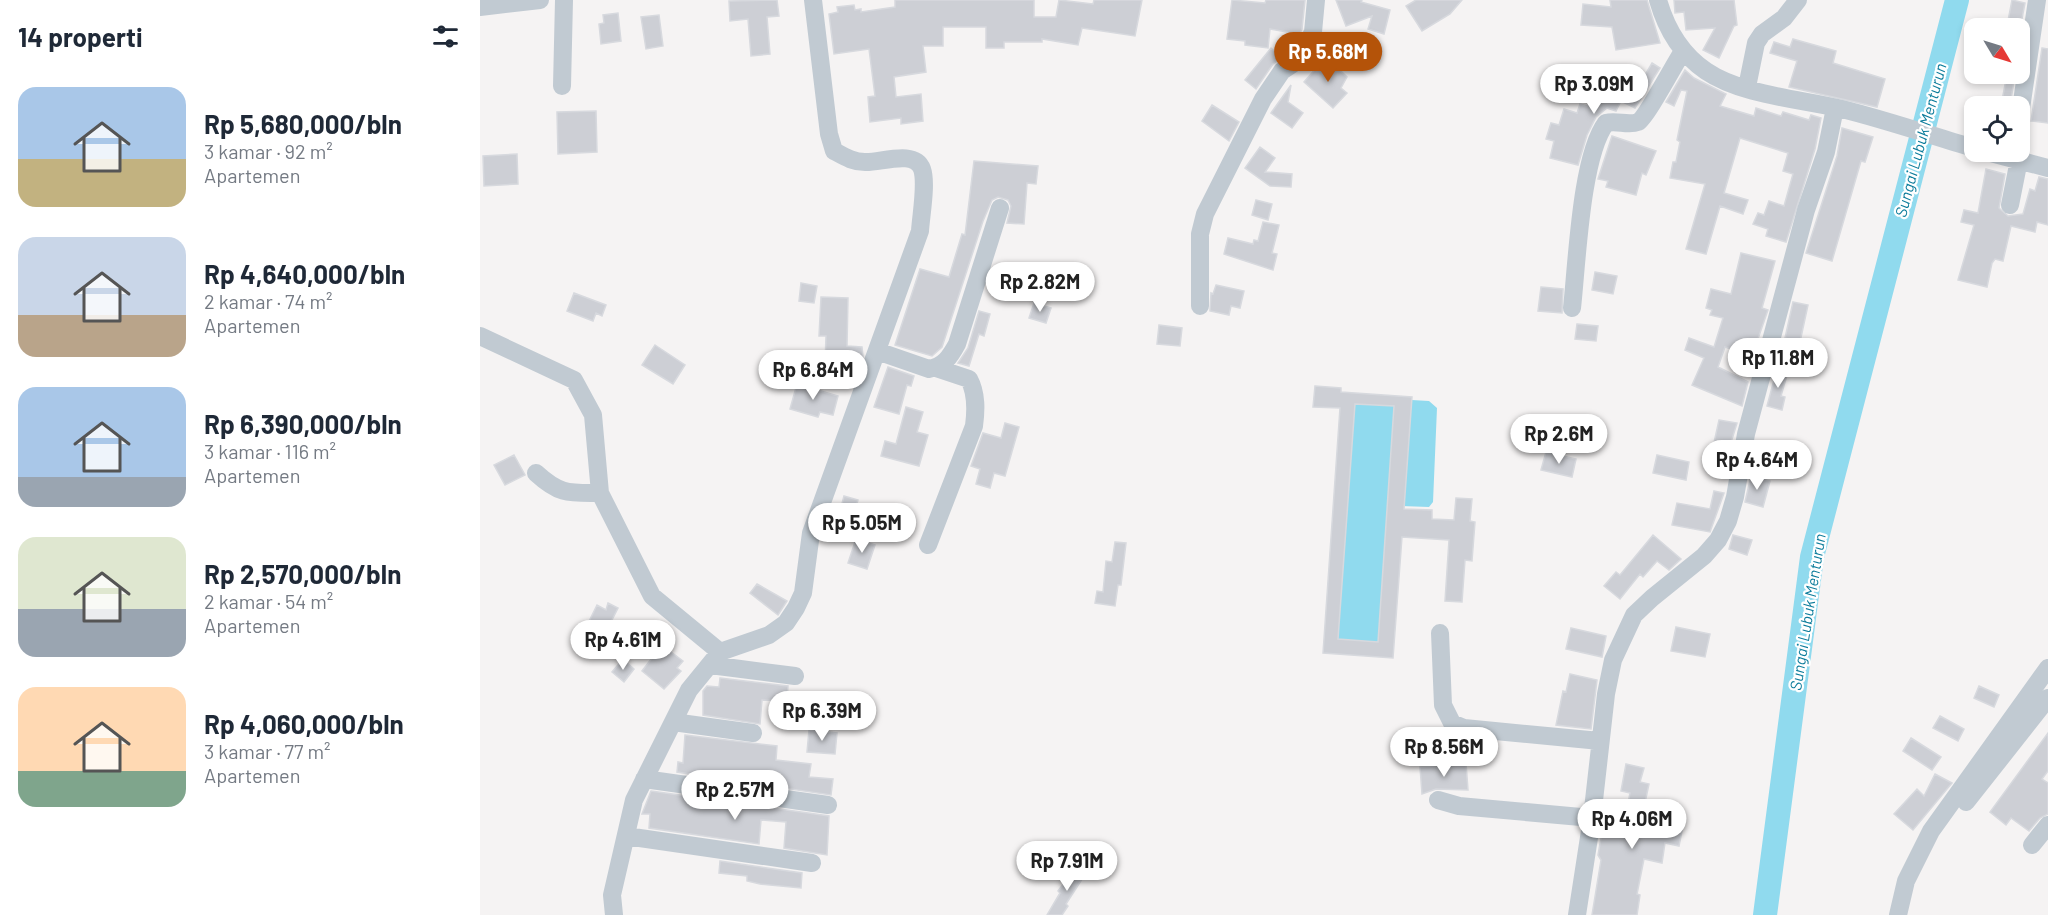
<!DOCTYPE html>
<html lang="id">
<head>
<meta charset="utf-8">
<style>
  :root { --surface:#fff; --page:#f2f2f3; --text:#1f2937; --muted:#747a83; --accent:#b45309 }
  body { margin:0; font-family:Barlow,sans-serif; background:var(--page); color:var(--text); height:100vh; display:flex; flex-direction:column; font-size:22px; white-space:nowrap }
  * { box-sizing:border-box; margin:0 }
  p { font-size:20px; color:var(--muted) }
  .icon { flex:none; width:33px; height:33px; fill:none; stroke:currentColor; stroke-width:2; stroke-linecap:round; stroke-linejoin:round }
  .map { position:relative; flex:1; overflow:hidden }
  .details { display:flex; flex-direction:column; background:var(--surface); width:480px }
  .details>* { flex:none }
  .needle { width:39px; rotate:128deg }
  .tools { position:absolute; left:1484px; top:18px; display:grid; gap:12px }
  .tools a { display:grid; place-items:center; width:66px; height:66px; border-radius:12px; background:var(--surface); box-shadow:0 3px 9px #0003; font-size:30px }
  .price { position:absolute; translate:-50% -51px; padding:0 14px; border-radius:21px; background:#fff; color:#222; font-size:20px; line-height:39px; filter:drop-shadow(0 2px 3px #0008) }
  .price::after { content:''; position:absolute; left:50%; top:36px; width:18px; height:14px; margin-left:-9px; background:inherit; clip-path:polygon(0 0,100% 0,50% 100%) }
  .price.current { background:var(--accent); color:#fff }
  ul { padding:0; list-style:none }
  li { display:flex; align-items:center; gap:18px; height:150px; padding:0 18px }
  li span { display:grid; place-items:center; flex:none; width:168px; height:120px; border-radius:18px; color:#555 }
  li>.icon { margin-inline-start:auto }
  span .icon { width:72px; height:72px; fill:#fffc; stroke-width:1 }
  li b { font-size:26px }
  h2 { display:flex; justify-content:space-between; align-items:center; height:72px; padding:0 18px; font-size:26px }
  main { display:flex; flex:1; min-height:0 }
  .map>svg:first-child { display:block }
  .water { fill:#90daee }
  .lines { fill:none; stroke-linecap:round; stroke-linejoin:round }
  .river { stroke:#90daee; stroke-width:24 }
  .building { fill:#cdcfd5; stroke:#d7d9de; stroke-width:1.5; fill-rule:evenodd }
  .minor { stroke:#c1cad2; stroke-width:18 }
  .labels { text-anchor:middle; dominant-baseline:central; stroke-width:4.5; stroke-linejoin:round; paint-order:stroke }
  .water-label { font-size:16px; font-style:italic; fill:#0c7c9b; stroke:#fff }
</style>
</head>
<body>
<main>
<section class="details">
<h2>14 properti<svg class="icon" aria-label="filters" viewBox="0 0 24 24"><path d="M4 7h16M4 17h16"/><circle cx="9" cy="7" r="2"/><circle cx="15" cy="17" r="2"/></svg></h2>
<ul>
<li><span style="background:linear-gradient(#a9c7e8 60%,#c2b280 0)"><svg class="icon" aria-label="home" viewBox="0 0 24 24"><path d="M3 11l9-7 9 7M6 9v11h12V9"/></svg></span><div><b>Rp 5,680,000/bln</b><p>3 kamar · 92 m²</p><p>Apartemen</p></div></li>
<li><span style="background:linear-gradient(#c9d6e8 65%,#b9a48a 0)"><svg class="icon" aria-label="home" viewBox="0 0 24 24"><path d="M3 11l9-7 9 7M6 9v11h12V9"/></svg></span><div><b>Rp 4,640,000/bln</b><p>2 kamar · 74 m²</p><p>Apartemen</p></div></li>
<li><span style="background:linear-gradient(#a9c7e8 75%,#9aa5b1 0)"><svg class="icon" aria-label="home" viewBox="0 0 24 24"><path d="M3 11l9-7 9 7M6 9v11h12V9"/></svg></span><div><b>Rp 6,390,000/bln</b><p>3 kamar · 116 m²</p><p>Apartemen</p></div></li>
<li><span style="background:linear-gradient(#dfe7d0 60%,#9aa5b1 0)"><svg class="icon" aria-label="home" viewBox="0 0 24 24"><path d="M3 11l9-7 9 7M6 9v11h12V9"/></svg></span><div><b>Rp 2,570,000/bln</b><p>2 kamar · 54 m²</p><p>Apartemen</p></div></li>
<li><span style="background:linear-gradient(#ffd9b3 70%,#7fa58c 0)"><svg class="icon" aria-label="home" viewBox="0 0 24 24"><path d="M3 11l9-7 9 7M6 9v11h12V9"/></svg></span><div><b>Rp 4,060,000/bln</b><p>3 kamar · 77 m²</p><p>Apartemen</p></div></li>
</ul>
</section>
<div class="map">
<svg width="1568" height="915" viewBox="0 0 1568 915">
  <rect width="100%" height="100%" fill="#f5f3f3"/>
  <path class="water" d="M879,397L949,401L957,408L953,502L949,507L921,506L899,645L856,641L871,406Z"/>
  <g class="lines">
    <path class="river" d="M1285,915L1332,557L1477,0"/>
  </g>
  <path class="building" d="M297,0L299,16L287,17L290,54L271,56L268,19L250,21L249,1Z
    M415,0H554V17H576L579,0L613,4L614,0H662L655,36L602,28L598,45L562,39V42H524V48H506V27H463V46H443L446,72L414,77L416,97L441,94L443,121L421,124V118L390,122L388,97L395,96L389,49L354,54L349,14L358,12L357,7L374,5L375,10L381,9V12L415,7Z
    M752,0L785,3L786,0H825L822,29L811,51L793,64L776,89L765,80L791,48L800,56L818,34L790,29L788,48L765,45V41L747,39Z
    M856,0H882L881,2L910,10L904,34L888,29L892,16L866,26Z
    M936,0H982L970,14L942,31L926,6Z
    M1130,0H1167L1180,43L1136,50L1132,27L1101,25L1103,4L1131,7Z
    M1194,0H1254L1257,25L1254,26L1239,58L1223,50L1235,28L1206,30L1204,12L1195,13Z
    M1532,0L1545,3L1540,29L1527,26Z
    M138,13L141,41L121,44L119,24L124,23L123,15Z
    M179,15L183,46L166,49L161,17Z
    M1313,39L1356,51L1353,63L1405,79L1397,107L1309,87L1317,61L1290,53L1294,42L1310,47Z
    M1562,48L1568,49V123L1551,121Z
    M846,57L867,77L861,88L867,93L853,108L824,82Z
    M1172,63L1180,68L1155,108L1141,101L1136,111L1127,108L1116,117L1107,135L1098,165L1070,158L1074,141L1066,139L1071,123L1079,125L1084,109L1097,113L1100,104L1107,106L1122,81L1128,84L1133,74L1158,87Z
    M1205,70L1214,78L1246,94L1240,106L1274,116L1276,108L1301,116L1303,112L1329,120L1331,115L1341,118L1335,149L1306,242L1286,236L1288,229L1273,224L1278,213L1284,215L1289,201L1304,206L1313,174L1303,171L1308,153L1260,138L1244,193L1268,200L1263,214L1240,206L1226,254L1206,249L1225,184L1190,178L1193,162H1196L1200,142L1197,140L1207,91L1201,90L1194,106L1186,102Z
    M1527,74H1535L1530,106H1521Z
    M811,85L808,102L823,113L812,128L791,113Z
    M732,105L759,122L749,141L722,121Z
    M116,111L117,152L78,154L77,112Z
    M1362,128L1393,137L1385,162L1381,161L1352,261L1326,253L1357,156Z
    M1132,136L1176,151L1166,175L1162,173L1156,195L1126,187L1128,181L1118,179Z
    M780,147L795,158L785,172L812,174L811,187L790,186L765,168Z
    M37,154L38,184L4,186L3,156Z
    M494,161L558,166L556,184L547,183L544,224L527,223L531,206L528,200L518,197L512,200L503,221L462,347L452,356L415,345L440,269L469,277L482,234L485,235Z
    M1506,169L1525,174L1519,208L1528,216L1543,214L1550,189L1555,191L1559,177L1568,179V225L1557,222L1555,232L1531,226L1523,261L1515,259L1512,263L1507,287L1478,280L1494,225L1481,222L1484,210L1498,213Z
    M776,200L792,204L788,220L772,215Z
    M783,222L799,225L792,253L797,254L793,270L744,254L748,238L773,244L774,240L778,241Z
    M1261,253L1295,261L1282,308L1288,310L1272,356L1245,347L1238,367L1268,382L1262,406L1212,385L1224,358L1205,350L1209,338L1234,347L1243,318L1230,315L1232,310L1226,308L1231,289L1251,294Z
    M1115,272L1137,276L1133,294L1112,290Z
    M321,283L337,286L334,303L319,301Z
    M736,285L764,291L760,308L751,306L749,315L730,311L731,293L733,294Z
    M1061,287L1083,289L1082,313L1058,311Z
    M94,293L126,305L122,316L116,313L113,321L87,311Z
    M341,297L368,298L367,346L382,347L383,357L376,376H363V364H345L346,336H339Z
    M1313,302L1328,305L1320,342L1305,338Z
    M554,303L571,308L566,323L549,318Z
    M499,311L510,314L504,336L499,334L489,366L478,363L488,348Z
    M1097,324L1118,326L1116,341L1095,339Z
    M679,325L702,328L700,346L677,344Z
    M175,345L205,365L193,384L162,365Z
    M1298,365L1309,368L1301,396L1305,397L1302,410L1287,406Z
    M408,367L434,376L431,386L427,385L419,414L394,407Z
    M317,384L358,396L353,415L340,412L338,417L310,409Z
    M835,386L861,388V392L932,397L924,509L952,510V519L974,520L976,498L992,499L990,521L995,522L992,561L985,560L982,602L965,601L969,540L922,537L913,658L843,653L860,408L833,407ZM875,404L914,406L898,642L858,639Z
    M426,407L443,412L437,432L448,435L439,466L401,456L405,441L416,444Z
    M1239,420L1257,423L1249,449L1233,447Z
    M525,423L539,427L525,476L514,473L510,488L496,484L500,469L491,466L503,433L521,438Z
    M1066,452L1096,459L1092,477L1061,470Z
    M34,455L45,475L25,485L14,465Z
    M1177,455L1209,462L1206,480L1173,473Z
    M1271,476L1290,481L1283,507L1265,502Z
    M1234,491L1244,493L1230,532L1192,525L1197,503L1230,509Z
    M364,496L378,500L374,515L360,511Z
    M1173,535L1201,559L1189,570L1177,561L1163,577L1160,574L1140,599L1124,586L1136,572L1140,575Z
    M1253,535L1272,540L1267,555L1249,549Z
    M376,539L395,545L387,569L368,563Z
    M635,542L646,543L641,585H638L635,606L615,603L617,591L623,592L626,561L632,562Z
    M277,584L307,601L298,615L270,593Z
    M128,603L138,608L131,622L137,625L127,645L115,639L109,652L97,646L117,605L126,610Z
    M1196,627L1230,634L1225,657L1191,651Z
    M1091,628L1126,636L1122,657L1086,649Z
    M182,645L203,661L197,668L201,671L184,689L162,671Z
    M143,659L154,669L144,682L132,672Z
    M1090,674L1117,680L1111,729L1076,725L1083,691L1086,692Z
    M240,678L308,686L307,701L282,700L280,724L223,715V691L227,686L239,687Z
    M1499,686L1519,695L1514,707L1494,698Z
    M1460,716L1484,729L1478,741L1453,728Z
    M329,730L357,733L355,754L327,752Z
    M1568,733V771L1562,779L1568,783V814L1560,818L1549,831L1531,818L1526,825L1510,812Z
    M205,735L297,746L296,760L331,764L329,777L353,779L351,795L197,772L198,762L203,763Z
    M1431,738L1461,757L1452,770L1423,751Z
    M986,763L988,790L956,789L942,794L940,767Z
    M1146,764L1164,768L1160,782L1169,784L1163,812L1198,815L1196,825L1203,826L1199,846L1185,843L1182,863L1164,859L1157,894L1160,895L1157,915H1112L1121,860L1118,855L1122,832L1142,835L1150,793L1141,791Z
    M1455,774L1472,783L1433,830L1414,814L1437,789L1444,796Z
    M171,791L349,816L347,855L304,848L306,822L281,820L279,844L169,828L170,814H162Z
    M240,861L322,873L321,888L280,884L267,881V876L239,873Z
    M596,867L606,873L586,904L588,906L582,915H567L580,893L578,891Z"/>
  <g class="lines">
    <path class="minor" d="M1178,0C1186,28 1201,54 1226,71C1261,95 1320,99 1362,109C1406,120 1450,135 1494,148
      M0,7L60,0
      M82,86L84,0
      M1267,87L1276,43L1282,34L1304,18L1318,0
      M1539,122L1557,0
      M1507,152L1568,168
      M1530,205L1539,160
      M720,306V234L725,214L783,99L802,71L820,59L833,32L836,0
      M1092,308C1097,263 1101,156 1126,123C1137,120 1148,126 1158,122C1166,118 1195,63 1203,51
      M0,336L94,380L113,415L120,493L172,596L240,652
      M397,351L449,369C464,366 470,357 477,344L520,208
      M56,473C80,495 89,493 120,493
      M448,545L494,426C496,411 497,394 489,379L456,368
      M960,633L963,705L972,723L984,728L1120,741
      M230,665L315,676
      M193,722L273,733
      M164,779L348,805
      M958,800L979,806L1112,818
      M1486,802L1568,698
      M146,836L332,863
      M1552,845L1568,825
      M134,915L132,895L154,800L209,690L240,652L289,635L306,623L316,608L323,593L331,533L440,231C441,215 447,183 442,169C435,149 400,163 385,162C373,162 365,157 354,151L349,134L333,0
      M1097,915L1112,818L1126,694L1133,660L1154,615L1172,598L1224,556L1238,540L1248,521L1255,497L1266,434L1326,210L1346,152L1355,108
      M1418,915L1426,881L1451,831L1568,668"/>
  </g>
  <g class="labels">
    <g class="water-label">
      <text transform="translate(1440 140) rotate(-75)">Sungai Lubuk Menturun</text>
      <text transform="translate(1327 612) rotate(-81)">Sungai Lubuk Menturun</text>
    </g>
  </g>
</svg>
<div class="tools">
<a><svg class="needle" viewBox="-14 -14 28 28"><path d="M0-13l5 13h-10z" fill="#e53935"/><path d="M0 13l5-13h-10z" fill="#747a83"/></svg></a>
<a><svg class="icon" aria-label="locate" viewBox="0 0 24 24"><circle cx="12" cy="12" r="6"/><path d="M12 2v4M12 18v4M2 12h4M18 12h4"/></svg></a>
</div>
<b class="price current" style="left:848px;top:83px">Rp 5.68M</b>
<b class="price" style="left:1114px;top:115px">Rp 3.09M</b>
<b class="price" style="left:560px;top:313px">Rp 2.82M</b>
<b class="price" style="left:1298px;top:389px">Rp 11.8M</b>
<b class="price" style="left:333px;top:401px">Rp 6.84M</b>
<b class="price" style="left:1079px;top:465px">Rp 2.6M</b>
<b class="price" style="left:1277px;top:491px">Rp 4.64M</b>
<b class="price" style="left:382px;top:554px">Rp 5.05M</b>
<b class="price" style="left:143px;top:671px">Rp 4.61M</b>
<b class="price" style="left:342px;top:742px">Rp 6.39M</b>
<b class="price" style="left:964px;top:778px">Rp 8.56M</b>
<b class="price" style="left:255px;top:821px">Rp 2.57M</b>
<b class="price" style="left:1152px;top:850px">Rp 4.06M</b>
<b class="price" style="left:587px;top:892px">Rp 7.91M</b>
</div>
</main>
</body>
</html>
